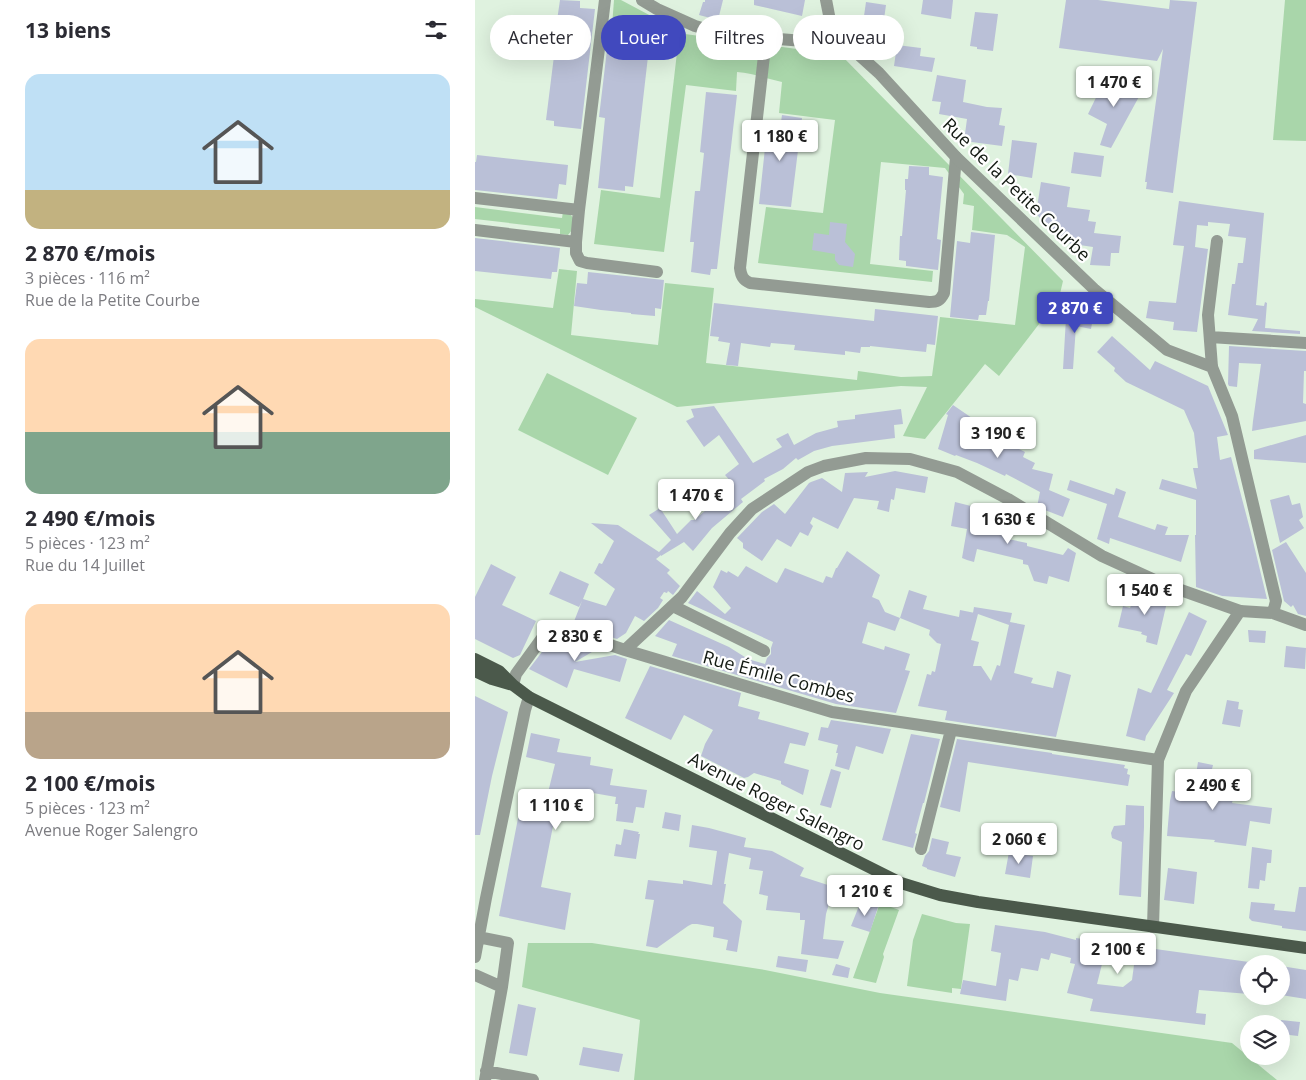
<!DOCTYPE html>
<html lang="fr">
<head>
<meta charset="utf-8">
<style>
  :root { --surface:#fff; --page:#f2f2f3; --text:#2b2b33; --muted:#7c7c81; --accent:#4149be }
  body { margin:0; font-family:"Open Sans",sans-serif; background:var(--page); color:var(--text); height:100vh; display:flex; flex-direction:column; font-size:19px; white-space:nowrap }
  * { box-sizing:border-box; margin:0 }
  p { font-size:16px; color:var(--muted) }
  .icon { flex:none; width:28px; height:28px; fill:none; stroke:currentColor; stroke-width:2; stroke-linecap:round; stroke-linejoin:round }
  .map { position:relative; flex:1; overflow:hidden }
  .details { display:flex; flex-direction:column; background:var(--surface); width:475px }
  .details>* { flex:none }
  .banner { position:absolute; left:15px; top:15px; width:475px; height:45px; display:flex; gap:10px }
  .tools { position:absolute; left:765px; top:955px; display:grid; gap:10px }
  .tools a { display:grid; place-items:center; width:50px; height:50px; border-radius:50%; background:var(--surface); box-shadow:0 5px 20px #0002; font-size:25px }
  .price { position:absolute; translate:-50% -42px; padding:0 11px; border-radius:5px; background:#fff; color:#222; font-size:16px; line-height:32px; filter:drop-shadow(0 1px 2px #0008) }
  .price::after { content:''; position:absolute; left:50%; top:30px; width:15px; height:11px; margin-left:-8px; background:inherit; clip-path:polygon(0 0,100% 0,50% 100%) }
  .price.selected { background:var(--accent); color:#fff }
  ul { padding:0; list-style:none }
  li { display:grid; align-content:center; gap:10px; height:265px; padding:0 25px }
  li span { display:grid; place-items:center; height:155px; border-radius:15px; color:#555 }
  li>.icon { margin-inline-start:auto }
  span .icon { width:90px; height:90px; fill:#fffc; stroke-width:1 }
  li b { font-size:21px }
  h2 { display:flex; justify-content:space-between; align-items:center; height:60px; padding:0 25px; font-size:21px }
  .pill { padding:0 18px; border-radius:22px; background:var(--surface); box-shadow:0 5px 20px #0002; font-size:18px; line-height:45px }
  .pill.selected { background:var(--accent); color:#fff }
  main { display:flex; flex:1; min-height:0 }
  .map>svg:first-child { display:block }
  .green { fill:#a9d6aa }
  .building { fill:#bac0d7; fill-rule:evenodd }
  .lines { fill:none; stroke-linecap:round; stroke-linejoin:round }
  .minor { stroke:#939b93; stroke-width:12 }
  .tertiary { stroke:#939b93; stroke-width:12 }
  .primary { stroke:#4b594b; stroke-width:12 }
  .labels { text-anchor:middle; dominant-baseline:central; stroke-width:4.5; stroke-linejoin:round; paint-order:stroke }
  .street-label { font-size:18px; fill:#121912; stroke:#fff }
</style>
</head>
<body>
<main>
<section class="details">
<h2>13 biens<svg class="icon" aria-label="filters" viewBox="0 0 24 24"><path d="M4 7h16M4 17h16"/><circle cx="9" cy="7" r="2"/><circle cx="15" cy="17" r="2"/></svg></h2>
<ul>
<li><span style="background:linear-gradient(#bfe0f5 75%,#c2b280 0)"><svg class="icon" aria-label="home" viewBox="0 0 24 24"><path d="M3 11l9-7 9 7M6 9v11h12V9"/></svg></span><div><b>2 870 €/mois</b><p>3 pièces · 116 m²</p><p>Rue de la Petite Courbe</p></div></li>
<li><span style="background:linear-gradient(#ffd9b3 60%,#7fa58c 0)"><svg class="icon" aria-label="home" viewBox="0 0 24 24"><path d="M3 11l9-7 9 7M6 9v11h12V9"/></svg></span><div><b>2 490 €/mois</b><p>5 pièces · 123 m²</p><p>Rue du 14 Juillet</p></div></li>
<li><span style="background:linear-gradient(#ffd9b3 70%,#b9a48a 0)"><svg class="icon" aria-label="home" viewBox="0 0 24 24"><path d="M3 11l9-7 9 7M6 9v11h12V9"/></svg></span><div><b>2 100 €/mois</b><p>5 pièces · 123 m²</p><p>Avenue Roger Salengro</p></div></li>
</ul>
</section>
<div class="map">
<svg width="831" height="1080" viewBox="0 0 831 1080">
  <rect width="100%" height="100%" fill="#dff2df"/>
  <path class="green" d="M139,0H146L210,34L366,55L588,281L584,298L524,376L510,364L450,439L428,436L452,387L426,386L202,407L0,307V299L78,308L84,269L102,271L96,335L183,345L190,283L239,288L231,363L382,380L383,371L426,377L457,376L465,317L540,325L550,247L532,235L497,230L499,206L488,204L489,194L470,168L406,162L395,264L458,271L457,282L283,263L291,207L348,213L360,120L304,113L307,82C292,79 278,73 262,72L261,91L211,85L189,252L119,244L126,190L185,198L203,44L137,26Z
    M810,0H831V141L798,140Z
    M0,207L87,218L88,212L94,213L99,219L97,230L93,235L85,234V229L0,219Z
    M72,373L162,418L133,475L43,430Z
    M405,903L424,910L408,954L409,957L401,983L378,978Z
    M447,914L481,923L495,924L486,989L477,988V993L432,986L438,940Z
    M53,943H117L290,970L405,993L757,1043L802,1080H159L165,1020L47,987Z"/>
  <path class="building" d="M85,0L105,1V8L120,9L106,129L79,126V121L71,120L80,48H78Z
    M230,0H248L243,20L224,15L228,2H230Z
    M279,0H330L327,16L279,5Z
    M448,0H478L476,19L446,14Z
    M591,0H623L694,9L695,0L722,2L698,193L671,189L672,182H670L688,49L682,61L584,48Z
    M391,2L411,5L407,33L387,30Z
    M500,12L523,14L518,51L502,49V47L495,46Z
    M155,36L175,39L158,187L150,186V191L123,188L130,118L124,117L133,41L154,44Z
    M422,45L446,48L445,56L460,58L457,72L419,66Z
    M462,75L491,80L488,102L512,107L527,108L524,125L530,126L527,146L489,141L492,119L464,114L466,102L457,101Z
    M632,75L666,93L636,148L625,145L632,124L613,114Z
    M231,92L262,95L242,269H236L235,275L216,272L219,242H215L220,191H225L229,153L225,152Z
    M307,115L327,118L316,207L284,204L293,120L306,122Z
    M537,140L562,143L557,178L533,174Z
    M599,152L629,156L626,177L596,173Z
    M2,155L93,165L91,185L84,184L82,199L0,190V162H1Z
    M434,166L454,167V175L468,177L462,239L466,240L463,270L431,266V261L424,260L425,236H427L431,190H430V179H433Z
    M566,182L595,187L592,207L615,210L613,221L621,222L619,233L646,236L644,253H636L635,266L615,265L618,247L591,243L561,214Z
    M704,201L789,213L781,305L789,306L790,302L792,303L790,328L825,331V334L777,331L783,319L753,315L757,284H760L763,263H768L771,238L753,236L755,224L733,222V226L722,225L720,247L733,249L722,332L698,330L699,322L671,318L674,301L701,303L709,246L698,245Z
    M355,222L372,224L370,242L380,254L378,267L364,265L360,260V254L337,250L339,233L354,235Z
    M496,232L520,235L514,301H513L511,315H504L503,320L475,317L482,241L495,243Z
    M0,238L85,248L82,272H77L76,279L0,271Z
    M113,272L189,280L186,309L180,308V316L156,314V313L126,310L99,306L102,283L112,284Z
    M239,303L399,321L400,309L463,316L460,345L452,344L451,352L395,346V347H386L385,353L370,351V355L319,350L320,345L296,343L295,347L266,343L263,366L251,365L255,343L243,341L244,337L235,336Z
    M598,308L619,312L616,329L601,326L598,369H588L591,318L596,319Z
    M637,336L675,370L680,361L733,386L753,435L742,437L745,460L756,457L776,533L792,599L747,596L721,587L720,535H721V500L684,489L687,479L722,489L718,468H723L719,433L709,410L651,382L639,371L640,368L622,352Z
    M754,346L831,351V371H829L828,403L831,404V421L777,431L778,421L786,364L764,363L762,387L754,386L753,384Z
    M478,405L497,418L491,427L514,434L550,452L548,457L560,463L557,469L578,474L574,490L595,499L588,517L562,507L565,492L531,474L530,476L502,463L481,455L480,456L463,449L473,415L471,414Z
    M239,406L278,463L307,447L301,439L313,433L319,445L341,433L363,427L362,421L380,419V415L426,409L428,424L419,425L420,438L357,446L339,451L323,460L321,458L308,469L289,479L290,481L266,499L268,502L237,528L218,551L209,542L186,556V555L181,559L195,570L192,573L205,586L198,595L193,591L192,593L189,592L185,598L188,600L183,608L169,621L160,616L151,633L142,639L98,624L107,601L104,607L74,594L85,571L114,584L108,599L131,606L140,589L119,573L124,563L127,564L139,541L116,523L143,525L184,552L196,540L174,515L185,508L202,534L216,520H219L242,501L239,498L258,484L250,475L264,464L244,435L229,447L211,421L219,417L216,409Z
    M831,435V463L779,459V450Z
    M420,471L453,477L450,493L421,488L419,500L416,499L414,512L402,509L404,501L379,498L363,529L338,517L335,523L338,526L333,536L325,532L316,547L302,539L287,561L268,548V543L262,538L287,512L299,504L310,514L334,483L336,482L347,478L367,492L370,473L393,472L390,477Z
    M595,480L639,495L641,488L651,492L643,517L680,530L682,524L693,527L690,535H714L706,562L635,538L634,544L622,539L632,504L592,490Z
    M814,495L817,505L825,503L828,517L824,520L829,528L805,543L795,500Z
    M480,502L512,510L522,518L521,525L535,529L533,539L552,543V546L588,555L593,548L601,553L594,582L574,576L572,584L559,581L553,565L548,564V560L502,549L499,562L492,560L487,558L492,529L476,526Z
    M811,542L831,573V616L823,614L818,605L816,607L809,601L797,550Z
    M372,551L405,575L397,597L404,600L410,612L425,618L420,631L393,622L387,643L409,650L410,646L435,654L430,670L435,671L421,713L361,704L197,656L202,644L180,636L194,620L254,647L273,659L290,664L292,658L296,654V648L298,642L213,603L222,591L250,614L256,608L238,587L246,570L252,573L253,571L263,577L271,566L302,583L310,568L348,583L351,576L357,578L361,568H362Z
    M16,564L41,577L27,605L61,621L45,655L38,658L0,639V597Z
    M663,588L692,602L682,645L671,642L672,636L666,634L667,632L643,627L648,606L655,608Z
    M434,590L452,596L448,609L484,617L485,610L500,613H498L499,607L537,613L535,622L550,625L539,673L558,678L556,683L578,688L582,671L596,675L581,737L470,720L472,711L443,706L452,674L456,675L457,671L460,672L466,644L462,643L454,635L455,630L425,618ZM503,614L534,625L525,666L522,665L516,681L506,666H498L504,642L496,640Z
    M714,612L732,621L716,656L711,654L692,690L699,693L671,736L670,741L651,736L663,688L676,693Z
    M773,630L791,631L790,643L774,642Z
    M81,638H88L122,649L100,662L140,655L152,659L145,682L99,669L92,688L54,669L76,640Z
    M811,646L831,648L830,669L809,667Z
    M175,666L266,693L263,706L285,712L283,719L334,733L330,746L315,743L309,763L334,770L328,795L306,784V781L279,773L273,777L269,778L226,756L230,744L238,730L209,715L196,740L150,718Z
    M0,696L33,712L17,776L5,835H0Z
    M752,700L764,702L763,709L768,710L765,727L747,724Z
    M356,720L416,729L408,754L381,746L374,770L360,766L363,753H361L363,745L343,740L346,727L353,728Z
    M56,733L85,739L82,752L116,757L115,765L138,769L135,785L172,790L169,808L161,807L158,823L141,821L143,804H140L141,797L118,793L115,813L92,809L91,819L80,816L66,887L96,893L90,930L24,916L45,808L68,813L80,764L51,757Z
    M436,734L465,739L449,803H448L440,833L442,834L438,848L407,840Z
    M482,739L577,753V754L650,765L649,768L653,769L652,774L655,775L653,786L493,762L485,812L465,807Z
    M723,762L738,765L736,773L759,777L755,799H758L757,803L797,808L795,824L775,821L771,846L739,842L740,840L692,836L695,801L697,791L718,794Z
    M356,769L366,772L356,808L345,805Z
    M651,805L669,806V827L666,897L644,895L647,842L637,838L636,833L639,826L650,825Z
    M190,812L206,815L204,831L187,828Z
    M217,825L234,828L271,838L269,847L297,851L329,868L325,876L359,887L351,914L348,939L369,941L363,959L326,954L330,920H325V913L291,910L293,896L284,894L288,871L274,869L276,858L254,853L249,884H251L248,903L267,921L262,952L251,950L253,940L238,937L239,927L222,924H217L213,926L182,948L171,946L179,900L170,899L173,880L208,884V880L237,885L242,851L214,847Z
    M149,829L164,832L163,834H165L161,859L139,856L141,844L146,845Z
    M457,838L474,842L471,854L486,857L480,877L452,869V868L447,866L450,856L454,851Z
    M777,847L797,850L796,863H792L790,881L785,880L784,889L773,888Z
    M534,852L558,856L555,878L530,874Z
    M693,868L722,872L719,904L689,900Z
    M824,887H831V931L807,928V926L777,921L774,918L776,902L800,904L799,910L820,912Z
    M386,901L403,907L395,932L376,926Z
    M520,925L570,932L601,940V938L774,962V994L724,990L721,1013L731,1014L730,1025L615,1011L618,999L592,993L600,964L595,963L596,958L576,953L574,960L566,958L563,971L546,968L543,981L534,979L531,1001L485,994L488,980L521,986L526,953L516,951ZM628,960L659,965L657,980L648,987L622,984Z
    M303,956L333,960L331,972L301,967Z
    M361,964L375,968L373,978L357,975Z
    M806,966L831,970V999L806,995Z
    M43,1004L61,1008L52,1056L34,1053Z
    M806,1020L825,1022L823,1036L806,1034Z
    M108,1047L148,1054L144,1072L104,1065Z"/>
  <g class="lines">
    <path class="minor" d="M351,0C355,15 356,27 354,43
      M291,38L265,268C266,276 268,280 275,283L454,302C462,302 465,301 469,293L481,157
      M0,198L104,210L130,0
      M0,230L101,242V253L105,261L112,263L182,272
      M101,242L104,210
      M735,337L831,343
      M737,367L733,315L742,241
      M198,606L289,651
      M150,650L207,597L255,533L277,509L333,472L349,466L391,458L435,459L482,472L533,499L627,556L686,583L765,611
      M38,685L41,674L70,634C76,630 82,629 90,630L150,650L357,712L683,760
      M446,849L476,730
      M3,937L33,943L27,987L10,1080
      M0,957L11,898L50,710L54,697
      M0,975L27,987
      M11,1071L58,1080"/>
    <path class="tertiary" d="M167,0L182,9L220,26L238,31L291,38L354,43L368,47L383,54L404,73L481,157L619,289L692,350L737,367L757,416L801,601L798,613
      M678,927L683,760L711,691L765,611L798,613L831,625"/>
    <path class="primary" d="M0,659L24,671L38,685L54,697L426,883L465,895L503,902L831,948
      M0,671L17,679L38,685"/>
  </g>
  <g class="labels">
    <g class="street-label">
      <text transform="translate(542 189) rotate(44)">Rue de la Petite Courbe</text>
      <text transform="translate(304 676) rotate(15)">Rue Émile Combes</text>
      <text transform="translate(302 801) rotate(27)">Avenue Roger Salengro</text>
    </g>
  </g>
</svg>
<div class="tools">
<a><svg class="icon" aria-label="locate" viewBox="0 0 24 24"><circle cx="12" cy="12" r="6"/><path d="M12 2v4M12 18v4M2 12h4M18 12h4"/></svg></a>
<a><svg class="icon" aria-label="layers" viewBox="0 0 24 24"><path d="M12 4l9 5-9 5-9-5zM3 14l9 5 9-5"/></svg></a>
</div>
<b class="price" style="left:639px;top:108px">1 470 €</b>
<b class="price" style="left:305px;top:162px">1 180 €</b>
<b class="price selected" style="left:600px;top:334px">2 870 €</b>
<b class="price" style="left:523px;top:459px">3 190 €</b>
<b class="price" style="left:221px;top:521px">1 470 €</b>
<b class="price" style="left:533px;top:545px">1 630 €</b>
<b class="price" style="left:670px;top:616px">1 540 €</b>
<b class="price" style="left:100px;top:662px">2 830 €</b>
<b class="price" style="left:738px;top:811px">2 490 €</b>
<b class="price" style="left:81px;top:831px">1 110 €</b>
<b class="price" style="left:544px;top:865px">2 060 €</b>
<b class="price" style="left:390px;top:917px">1 210 €</b>
<b class="price" style="left:643px;top:975px">2 100 €</b>
<div class="banner">
<a class="pill">Acheter</a>
<a class="pill selected">Louer</a>
<a class="pill">Filtres</a>
<a class="pill">Nouveau</a>
</div>
</div>
</main>
</body>
</html>
